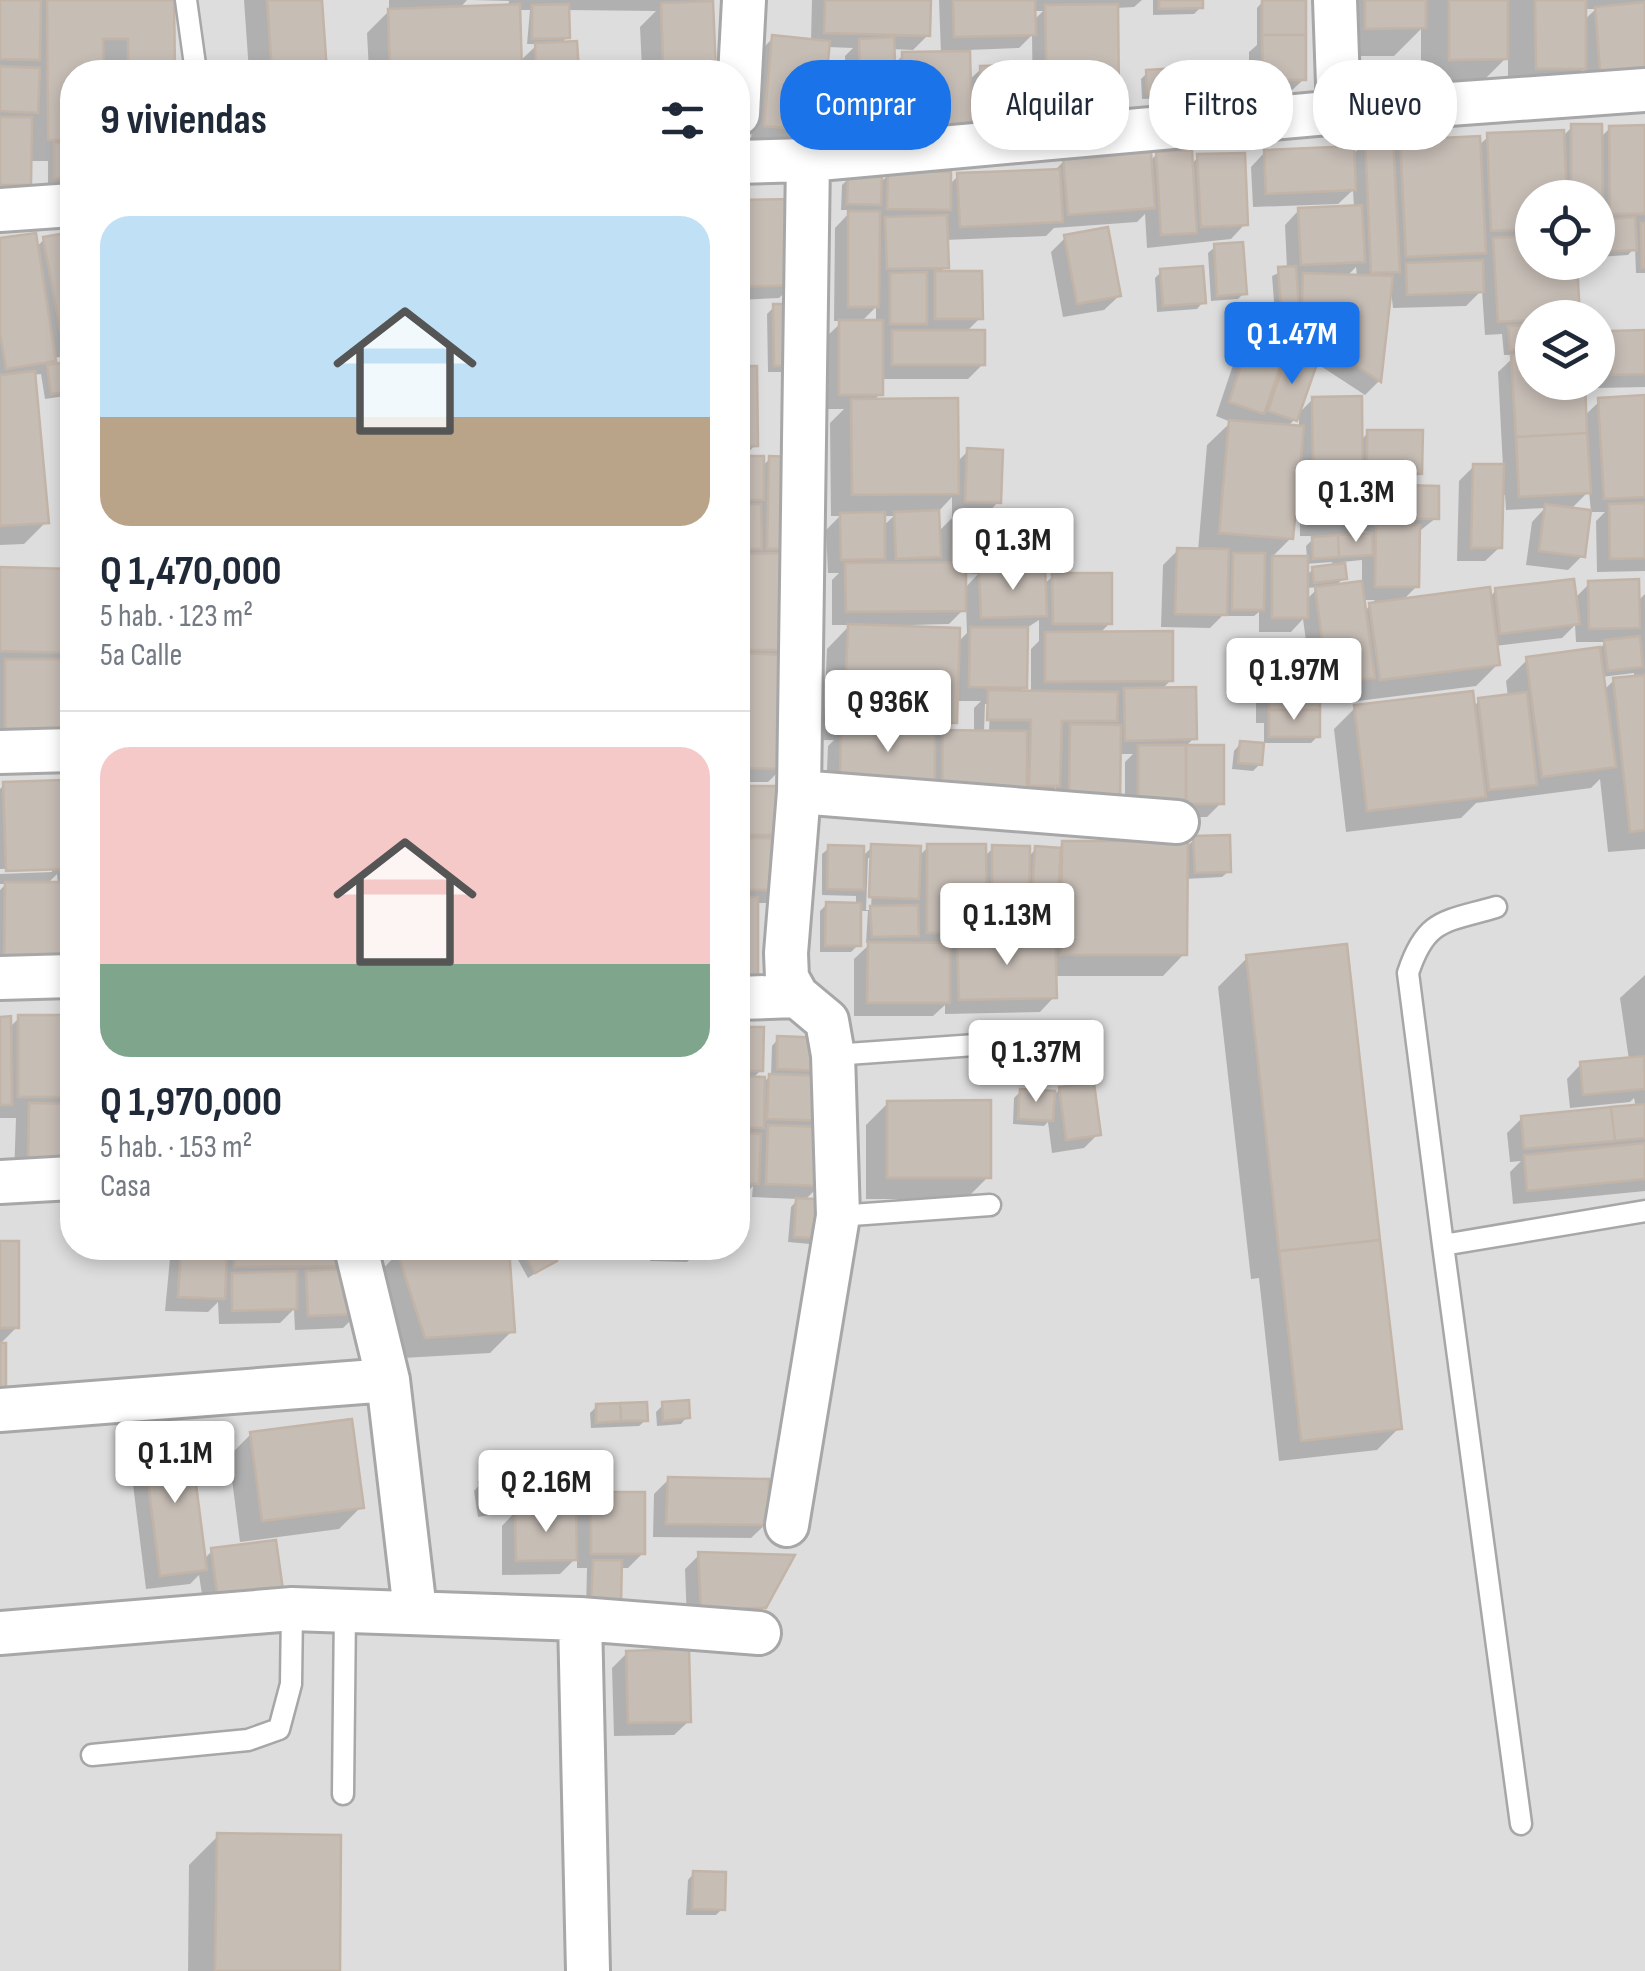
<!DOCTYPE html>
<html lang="es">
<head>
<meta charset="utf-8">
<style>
  :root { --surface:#fff; --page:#f6f6f7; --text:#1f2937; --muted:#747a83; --line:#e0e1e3; --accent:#1a73e8 }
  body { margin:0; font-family:"Sofia Sans Condensed",sans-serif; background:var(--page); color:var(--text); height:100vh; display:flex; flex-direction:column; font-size:38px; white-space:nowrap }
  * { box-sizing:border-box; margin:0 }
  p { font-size:32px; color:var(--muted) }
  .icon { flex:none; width:55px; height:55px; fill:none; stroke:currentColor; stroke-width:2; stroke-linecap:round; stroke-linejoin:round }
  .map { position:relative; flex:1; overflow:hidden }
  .details { position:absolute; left:60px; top:60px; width:690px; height:1200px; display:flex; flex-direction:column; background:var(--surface); border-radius:40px; box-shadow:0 5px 15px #0003 }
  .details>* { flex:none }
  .guide { position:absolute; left:780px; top:60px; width:715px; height:90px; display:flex; gap:20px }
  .controls { position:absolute; left:1515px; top:180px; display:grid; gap:20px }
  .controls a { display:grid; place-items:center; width:100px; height:100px; border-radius:50%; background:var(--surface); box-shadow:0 5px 15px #0003; font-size:50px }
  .price { position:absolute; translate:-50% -85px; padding:0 22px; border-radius:10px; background:#fff; color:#222; font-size:32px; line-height:65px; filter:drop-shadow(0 2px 5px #0008) }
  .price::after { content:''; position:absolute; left:50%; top:60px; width:30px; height:22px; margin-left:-15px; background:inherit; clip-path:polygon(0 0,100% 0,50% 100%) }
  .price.selected { background:var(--accent); color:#fff }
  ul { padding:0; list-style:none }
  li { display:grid; align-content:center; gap:20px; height:530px; padding:0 40px }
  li+li { border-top:2px solid var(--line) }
  li span { display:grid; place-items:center; height:310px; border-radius:30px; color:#555 }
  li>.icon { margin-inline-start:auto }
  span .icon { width:180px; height:180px; fill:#fffc; stroke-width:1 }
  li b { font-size:42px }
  h2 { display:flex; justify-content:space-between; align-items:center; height:120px; padding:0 40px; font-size:42px }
  .pill { padding:0 35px; border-radius:40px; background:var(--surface); box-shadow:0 5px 15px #0003; font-size:35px; line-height:90px }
  .pill.selected { background:var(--accent); color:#fff }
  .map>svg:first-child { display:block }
  .residential { fill:#dedddd; fill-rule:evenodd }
  .shadow { fill:#0003; fill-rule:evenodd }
  .building { fill:#c6bdb5; stroke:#c3b4a8; stroke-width:2.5 }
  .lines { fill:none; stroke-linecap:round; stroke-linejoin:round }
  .service-casing { stroke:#a7a7a7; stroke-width:25 }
  .minor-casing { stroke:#a7a7a7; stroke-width:48 }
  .service { stroke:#fff; stroke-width:20 }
  .minor { stroke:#fff; stroke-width:42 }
</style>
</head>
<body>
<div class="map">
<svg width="1645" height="1971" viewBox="0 0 1645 1971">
  <rect width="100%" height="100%" fill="#f1ede6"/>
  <path class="residential" d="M0,0H1645V1971H0ZM72,72H738V1248H72ZM1532,198H1598V262H1532ZM1532,318H1598V382H1532Z"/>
  <path class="shadow" d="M0,0H172L173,72H107V60H101V72H72V184H48V161H29V184L14,199L0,198Z
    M244,0H319L324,72H249Z
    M389,0H467L459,9L508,7L509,1L472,0H713V72H585L642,69L640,27L656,11L567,10V37L560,45L575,44L576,72H369L367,33L389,11ZM518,10H530L527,44H538L519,62Z
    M812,0H929L928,35L913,50L892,49L893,65L903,55L941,54L939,0H1142L1134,7L1115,8L1116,96L1102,110L1033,111L1032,35L1019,48L968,50V81L981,69L1019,117L1004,131L848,149L845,56L853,48L827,47L819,130L804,144L751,139L759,52L773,38L811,41ZM1032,11H1043L1033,21Z
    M1153,0H1201V7L1194,14L1153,15Z
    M1337,0H1645V90L1587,94L1585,67L1555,97H1508V56L1477,87L1421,88V29L1394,56H1338ZM1583,9H1596L1583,21Z
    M1263,1L1304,79L1289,93L1223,95L1222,79L1228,72L1249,69V52L1257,45V8Z
    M1147,73L1195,90L1188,97L1142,99L1141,79Z
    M1572,127L1600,138L1610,128H1645V273H1636L1635,247L1628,255L1598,257V198H1532V262L1577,316L1532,318V382L1584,416L1600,401L1645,398V571L1597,572L1596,521L1605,512H1591L1589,491L1570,510L1582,556L1568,570L1526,565L1532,522L1545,508L1506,510L1505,495L1501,496L1500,547L1485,561H1457L1459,481L1474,466L1503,467L1498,372L1516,355H1504L1502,334L1485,335L1482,290L1466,306L1393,308L1390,282L1379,381L1365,395L1287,344L1288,326L1276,327L1272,276L1287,269L1285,225L1299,210L1354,208L1353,190L1338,204L1253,207L1251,167L1265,152L1352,155L1366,142L1392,152L1401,143L1478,146L1489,136L1562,137ZM1356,267L1357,277H1346Z
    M1157,154L1191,165L1198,157L1245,224L1231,239L1147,248L1145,214L1137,222L1054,228L1046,236L945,240L946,267L939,273L980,318L966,332L983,364L968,379H880V394L873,401L956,463L968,451L998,502L985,516L1057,562L1043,576V585L1053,576L1110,623L1099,634L1171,680L1161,690L1194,738L1185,747L1221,803L1207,817H1125V762L1133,754H1118L1055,819L1056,787L1043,800L826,794L828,746L834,740H823L827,649L850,625H832V580L839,573H828L826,530L840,516H831L830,423L844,409H826V337L843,321H834L835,228L852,210H841L842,185L849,178L883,180L889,174L949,185L958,176L1054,171L1064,161L1149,162ZM876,307V323H860ZM952,497V518L937,533V513ZM882,516H894L882,527ZM963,573L978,574L964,589ZM966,607L967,633L957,643L911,629V625L949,624ZM1039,620V641L1031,649V693H1018L1025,687V629ZM955,701H981L974,708V733L944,732L954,722ZM985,704H990L989,732H984Z
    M791,201L794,284L779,298L738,300V203Z
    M72,234V355L54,358L46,367L72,363V395L45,399L41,374L33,375L46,522L24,544L0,545V241L36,248L44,239Z
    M1066,237L1119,296L1104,310L1063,317L1051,252Z
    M1215,247L1244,293L1238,299L1211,301L1208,253Z
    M1162,271L1203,302L1197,309L1157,312L1155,278Z
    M774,307L794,372H768L767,314Z
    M1254,333L1277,367L1288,357L1296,416L1313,399L1360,441L1368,433L1419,473L1404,488L1436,518L1417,533V586L1402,601L1489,598L1496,590L1574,599L1589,584L1637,602L1645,594V849L1608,852L1600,779L1591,788L1476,803L1461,818L1346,832L1334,729L1356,707H1473L1480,700L1508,697L1506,681L1528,659L1598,650L1606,642H1576L1575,625L1562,638L1495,646L1498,664L1476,686L1358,701L1357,691L1318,697V736L1311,743H1264V723H1256V677L1270,663H1309L1303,619L1291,632H1259V612L1254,616H1227V611L1210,628L1161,627L1163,565L1178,550L1198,551L1207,445L1231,422L1216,416L1239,347ZM1299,416V428L1287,427L1294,420ZM1296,486H1300V536H1316L1306,546L1307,558H1271L1291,538ZM1355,527V531L1371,532V536L1345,537ZM1362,560V584L1334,587L1344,578L1342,562ZM1332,562L1333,567L1313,569L1305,577V564ZM1319,587L1305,601V588ZM1362,600H1375L1364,612ZM1634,673V678L1614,680L1603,691L1601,677Z
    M1645,333V387L1598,388V348L1612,334Z
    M754,368L755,445L743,458L761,467L770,459H792L782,768L768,782H738V369Z
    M0,570L72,572V674L0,762Z
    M1240,744L1260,764L1253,771L1232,769L1234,751Z
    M69,784L72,978L0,982V890L6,884H0V874L52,872V867L0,869V789L4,785L61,792ZM57,874L58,884H47Z
    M738,788H778L772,903H756L738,1000Z
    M1195,839L1229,871L1222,877L1185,879L1184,954L1163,976H1054V997L1040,1012L945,1014V1005L933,1016H854V959L871,943H866L868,911H859L858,945L851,952H820V911L827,904L856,905V896L822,895V854L829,848L862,857L872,847L918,857L928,847L984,857L993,848L1027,858L1036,849L1056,850L1063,844L1185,848ZM868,858H873L871,910H866ZM1027,920H1040V938H1021L1027,932Z
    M1247,958L1399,1428L1377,1450L1279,1461L1259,1278L1251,1279L1218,987Z
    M1645,975V1191L1513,1204L1510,1172L1521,1161L1510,1162L1507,1133L1522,1118L1636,1108L1634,1098L1630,1102L1570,1108L1567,1079L1581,1064L1629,1060L1620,998Z
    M19,1018H72V1171L14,1176L16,1118H0V1019L9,1028Z
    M738,1029L761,1030V1070L752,1079L762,1084L771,1075L772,1046L778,1039L824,1040L820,1185L804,1201L821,1245L788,1242L791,1207L798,1199L752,1197L753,1186L742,1197L738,1231Z
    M1060,1089L1098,1134L1084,1148L1052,1153L1048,1122L1044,1126L1013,1124L1014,1098L1021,1091L1051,1098Z
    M888,1103L988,1177L966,1199H866V1125Z
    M0,1243L17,1327L0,1344Z
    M171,1248H345L358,1313L343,1328L295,1330L294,1309L280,1323L219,1324L218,1302L208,1312L165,1311Z
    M396,1248H506L512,1331L490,1353L403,1358L377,1275L397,1254Z
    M547,1248L554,1261L528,1278L512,1249Z
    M650,1248H693V1256L687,1262L650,1261Z
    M663,1405L687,1417L681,1424L657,1426L656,1412Z
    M597,1406L646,1420L639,1426L591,1428L590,1413Z
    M251,1434L361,1507L339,1529L240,1542L229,1456Z
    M145,1445L203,1560L212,1551L274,1542L206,1620L199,1575L190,1584L146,1589L130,1460Z
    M669,1479L766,1524L751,1538L653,1537L654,1494Z
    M480,1484L516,1505L513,1511L478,1517L474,1491Z
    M592,1495L643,1553L628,1568H620L586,1608L587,1568H577V1557L560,1574L502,1575V1526L516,1511H577Z
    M699,1555L764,1606L749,1621L687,1623L685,1569Z
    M627,1653L689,1721L674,1735L614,1736L612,1668Z
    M218,1836L337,1971H188L189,1865Z
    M694,1873L722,1909L716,1915H686L688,1880Z"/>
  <path class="building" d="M0,0H41L40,60L0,59Z
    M47,0H174L175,72H128V39H103L104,72H72V140H48Z
    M267,0H322L327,72H272Z
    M825,0H931L930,36L824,33Z
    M953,0H1035L1036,35L954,37Z
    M1159,0H1203V8L1159,9Z
    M1262,0H1306V35H1262Z
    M1365,0H1426V28L1365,29Z
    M1449,0H1508V59L1449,60Z
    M1535,0H1586V69H1536Z
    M713,1L716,72H585V69L663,66L661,3Z
    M1645,2V78L1601,81L1595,7Z
    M520,4L522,72H390L388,9Z
    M569,4L570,38L532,39V5Z
    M1118,4L1119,97L1047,98L1045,5Z
    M772,35L830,41L821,131L764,126Z
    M1262,35H1306V80H1263Z
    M894,37L898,134L862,136L859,39Z
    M577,41L579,72H536L535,43Z
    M970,51L972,125L903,126L902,52Z
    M1019,65L1021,118L982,119L980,66Z
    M1260,65L1262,86L1229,90L1227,69Z
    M0,66L40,68L38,113L0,111Z
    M1196,67L1197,91L1147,94L1146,70Z
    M0,117H32L31,185H0Z
    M1571,124H1602L1603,216H1598V198H1571Z
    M1645,125V214H1610L1609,126Z
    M1564,130L1567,198H1532V229L1491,231L1487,133Z
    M1480,136L1486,253L1406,257L1400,140Z
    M1393,138L1400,272L1371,273L1365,139Z
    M54,143H72V178H54Z
    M1354,146L1356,190L1266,194L1264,150Z
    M1192,150L1197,233L1161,235L1156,152Z
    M1151,152L1155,208L1068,215L1063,158Z
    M1245,153L1248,225L1201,227L1197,154Z
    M1060,169L1063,222L960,227L957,173Z
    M888,171L951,172V210L887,209Z
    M848,176L882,177L881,205L847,204Z
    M794,199L796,285L738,287V200Z
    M1362,205L1365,262L1301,265L1298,208Z
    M848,211H880L879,307H848Z
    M947,215L949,268L887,269L885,217Z
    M1635,217L1637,250L1598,252V220Z
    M1641,223H1645V267L1642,268Z
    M1108,227L1121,296L1077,304L1064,235Z
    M72,232V344L63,346L43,237Z
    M36,233L56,361L6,369L0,333V238Z
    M1532,236V262H1577L1580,317L1498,322L1493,238Z
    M1243,242L1247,294L1217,296L1214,244Z
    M1483,260L1484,292L1407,295L1406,263Z
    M1203,266L1206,303L1163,306L1160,269Z
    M1296,266L1300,320L1282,321L1278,267Z
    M935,271H982L983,319H935Z
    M927,272V324H890V273Z
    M1303,273L1393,276L1381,382L1301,330Z
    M773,304H802L803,366H774Z
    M839,320H883V395H839Z
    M1532,325V349L1510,350L1508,326Z
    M892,330H985V365H892Z
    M1253,330L1289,342L1264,414L1229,402Z
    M1645,330V374L1612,375L1611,331Z
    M1287,354L1317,364L1297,421L1268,411Z
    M1532,354V382H1585L1587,433L1516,437L1511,355Z
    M72,361V391L51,394L47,365Z
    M738,366H757L758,446L738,447Z
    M35,371L49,523L0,526V375Z
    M1645,395V497L1604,499L1598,398Z
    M1362,396L1363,522L1314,523L1312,397Z
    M958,398L959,494L852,495L851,399Z
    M1229,420L1304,426L1293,539L1219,533Z
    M1367,430H1423L1422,474L1367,473Z
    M1587,433L1591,493L1519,497L1516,437Z
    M967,448L1003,450L1001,503L965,502Z
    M738,456H764V500H738Z
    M769,456L794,457L792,549H767Z
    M1473,464H1504L1502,548H1471Z
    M1369,484L1439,486V519L1368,518Z
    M1645,503V558L1610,559L1609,504Z
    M761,504L762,549H738V505Z
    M1545,504L1591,510L1585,557L1539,551Z
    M939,510L941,557L896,559L894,512Z
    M885,512V559L841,560L840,513Z
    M955,512L1062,517L1059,563L952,559Z
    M1376,525H1420L1419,587H1375Z
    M1372,533L1373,555L1339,557L1338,535Z
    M1338,535L1339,557L1313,559L1312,537Z
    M1177,548L1229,549L1227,615L1175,614Z
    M789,553L790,650H738V554Z
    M1233,553H1265L1264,610H1232Z
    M1272,556H1308V618H1272Z
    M966,562V611L846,612L845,563Z
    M1345,563L1347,579L1314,583L1312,567Z
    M0,567L72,569V653L0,651Z
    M1045,567L1047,616L981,618L979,569Z
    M1052,573H1112V624H1053Z
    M1574,579L1580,624L1500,634L1495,588Z
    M1639,579L1640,628L1589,629L1588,581Z
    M1362,581L1375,678L1328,684L1315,587Z
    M1490,587L1500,665L1380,680L1369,603Z
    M848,624L960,628L957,723L844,719Z
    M970,627H1028L1027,688L969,687Z
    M1173,631V681L1045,682V632Z
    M1640,636L1643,667L1608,671L1604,640Z
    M1600,647L1616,767L1542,777L1526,657Z
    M738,653L788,655L785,769L738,768Z
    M5,659H72V748H5Z
    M1269,660H1320V710H1269Z
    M1645,675V830L1630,832L1613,678Z
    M1196,687L1197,739L1125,741L1124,688Z
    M988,690L1118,692L1117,721H1062L1060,786H1029L1031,720H987Z
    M1473,691L1486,797L1367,811L1354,705Z
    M1527,692L1537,785L1489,790L1478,698Z
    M1269,710H1320V737H1269Z
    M1070,724L1121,725L1120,806H1069Z
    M841,729L935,731V781L840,780Z
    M943,730L1027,731V794H942Z
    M1240,741L1264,743L1262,765L1238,763Z
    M1138,745H1186V804H1138Z
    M1186,745H1224V804H1186Z
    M63,780L66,869L6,871L3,782Z
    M68,781H72V872H71Z
    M738,786H781V835H738Z
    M1230,835L1231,872L1195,873L1193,836Z
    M738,838H789V890H738Z
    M1062,841H1188L1187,955H1061Z
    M871,844L921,846L919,899L869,897Z
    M927,844H986L987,932L927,933Z
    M828,845L864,846V890L827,889Z
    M992,845L1030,846L1029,933H992Z
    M1035,846L1061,848L1057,915L1031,914Z
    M5,882H71V969L4,968Z
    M738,897H758V987H738Z
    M826,902L861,903V946H825Z
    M918,905L919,936L872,937L870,906Z
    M1055,935L1057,998L959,1000L957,937Z
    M868,942L950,943V1003H867Z
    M1347,944L1380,1240L1279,1251L1246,955Z
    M18,1015H72V1097H18Z
    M11,1016L12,1105H0V1017Z
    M738,1027H764L763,1071H738Z
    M777,1036L826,1038L825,1071L777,1069Z
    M1644,1056L1645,1089L1583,1095L1580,1062Z
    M769,1074L832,1076L831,1121L767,1119Z
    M738,1076L765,1077L764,1128L738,1127Z
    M1094,1083L1101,1135L1066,1140L1059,1087Z
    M1020,1089L1055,1091L1053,1121L1018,1119Z
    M991,1100V1178H887V1101Z
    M29,1103L72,1104V1163H28Z
    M1645,1104V1138L1615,1141L1611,1107Z
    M1611,1107L1615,1141L1524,1149L1521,1116Z
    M768,1125L825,1127L822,1186L766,1184Z
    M738,1133L761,1134L759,1184L738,1183Z
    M1645,1143V1179L1527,1191L1524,1155Z
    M738,1194H742L743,1229H738Z
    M796,1198L833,1200L830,1239L794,1237Z
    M1380,1240L1402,1429L1301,1441L1279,1251Z
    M0,1241H19V1328H0Z
    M181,1248H227L225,1299L178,1297Z
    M234,1248H348V1266L234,1267Z
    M420,1248H509L515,1332L425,1338L397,1251Z
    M520,1248H550L557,1261L535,1273Z
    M656,1248H696V1257L655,1255Z
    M358,1268L360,1314L308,1316L306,1271Z
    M297,1271V1309L232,1311V1273Z
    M0,1343H6V1402H0Z
    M689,1400L690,1418L663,1421L662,1402Z
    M647,1402L648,1421H621L620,1403Z
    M620,1403L621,1421L596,1423V1404Z
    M352,1419L364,1508L262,1521L250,1432Z
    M190,1437L207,1570L160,1576L143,1443Z
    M513,1476L519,1506L484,1512L479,1482Z
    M668,1477L769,1479L768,1525L666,1524Z
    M591,1492H645V1554H591Z
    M515,1509H576L577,1560L516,1561Z
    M276,1540L284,1597L219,1607L211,1548Z
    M698,1552L795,1555L766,1608L701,1609Z
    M593,1560H622L621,1603L591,1602Z
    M689,1649L691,1722L628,1723L626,1651Z
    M217,1833L341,1835L340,1971H215Z
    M693,1871L726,1872L725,1910L692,1909Z"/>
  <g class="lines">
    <g class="service-casing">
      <path id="service" d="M186,0L196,72
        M833,1055L1060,1039
        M838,1216L990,1205
        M1443,1245L1408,973C1426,918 1445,922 1496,907
        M92,1755L248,1740L279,1729L291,1684L292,1609
        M343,1794L345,1609
        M1521,1824L1443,1245L1645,1211"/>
    </g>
    <g class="minor-casing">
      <path id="minor" d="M1335,0L1339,112
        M738,114L744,0
        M738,162L808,160L1339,112L1645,90
        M0,210L72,205
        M0,752L72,750
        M799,792L1177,822
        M0,978L72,976
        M738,998L797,996
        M0,1182L72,1178
        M356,1248L388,1380L415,1611
        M0,1410L388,1380
        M787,1525L838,1216L833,1055L827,1021L797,996L787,978L786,953L799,792L808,160
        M580,1619L588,1971
        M0,1633L292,1609L580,1619L759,1633"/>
    </g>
    <use href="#service" class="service"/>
    <use href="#minor" class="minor"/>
  </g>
</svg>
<div class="controls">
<a><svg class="icon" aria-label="locate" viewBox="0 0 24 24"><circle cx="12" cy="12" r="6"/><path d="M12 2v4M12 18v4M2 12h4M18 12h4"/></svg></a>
<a><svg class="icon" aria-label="layers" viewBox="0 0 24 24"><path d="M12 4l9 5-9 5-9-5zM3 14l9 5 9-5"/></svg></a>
</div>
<b class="price selected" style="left:1292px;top:387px">Q 1.47M</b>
<b class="price" style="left:1356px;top:545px">Q 1.3M</b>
<b class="price" style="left:1013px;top:593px">Q 1.3M</b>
<b class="price" style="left:1294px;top:723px">Q 1.97M</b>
<b class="price" style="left:888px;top:755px">Q 936K</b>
<b class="price" style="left:1007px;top:968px">Q 1.13M</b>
<b class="price" style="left:1036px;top:1105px">Q 1.37M</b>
<b class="price" style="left:175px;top:1506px">Q 1.1M</b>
<b class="price" style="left:546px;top:1535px">Q 2.16M</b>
<div class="guide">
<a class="pill selected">Comprar</a>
<a class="pill">Alquilar</a>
<a class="pill">Filtros</a>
<a class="pill">Nuevo</a>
</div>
<section class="details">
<h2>9 viviendas<svg class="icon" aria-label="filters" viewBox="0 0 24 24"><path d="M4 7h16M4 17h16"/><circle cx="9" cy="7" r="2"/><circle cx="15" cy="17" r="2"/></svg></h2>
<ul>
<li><span style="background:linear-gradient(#bfe0f5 65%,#b9a48a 0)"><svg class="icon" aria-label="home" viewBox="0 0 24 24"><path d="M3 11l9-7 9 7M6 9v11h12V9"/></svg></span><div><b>Q 1,470,000</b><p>5 hab. · 123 m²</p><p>5a Calle</p></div></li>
<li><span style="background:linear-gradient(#f6c9c9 70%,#7fa58c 0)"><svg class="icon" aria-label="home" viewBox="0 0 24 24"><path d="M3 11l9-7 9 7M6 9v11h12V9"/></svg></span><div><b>Q 1,970,000</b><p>5 hab. · 153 m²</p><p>Casa</p></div></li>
</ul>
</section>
</div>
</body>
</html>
